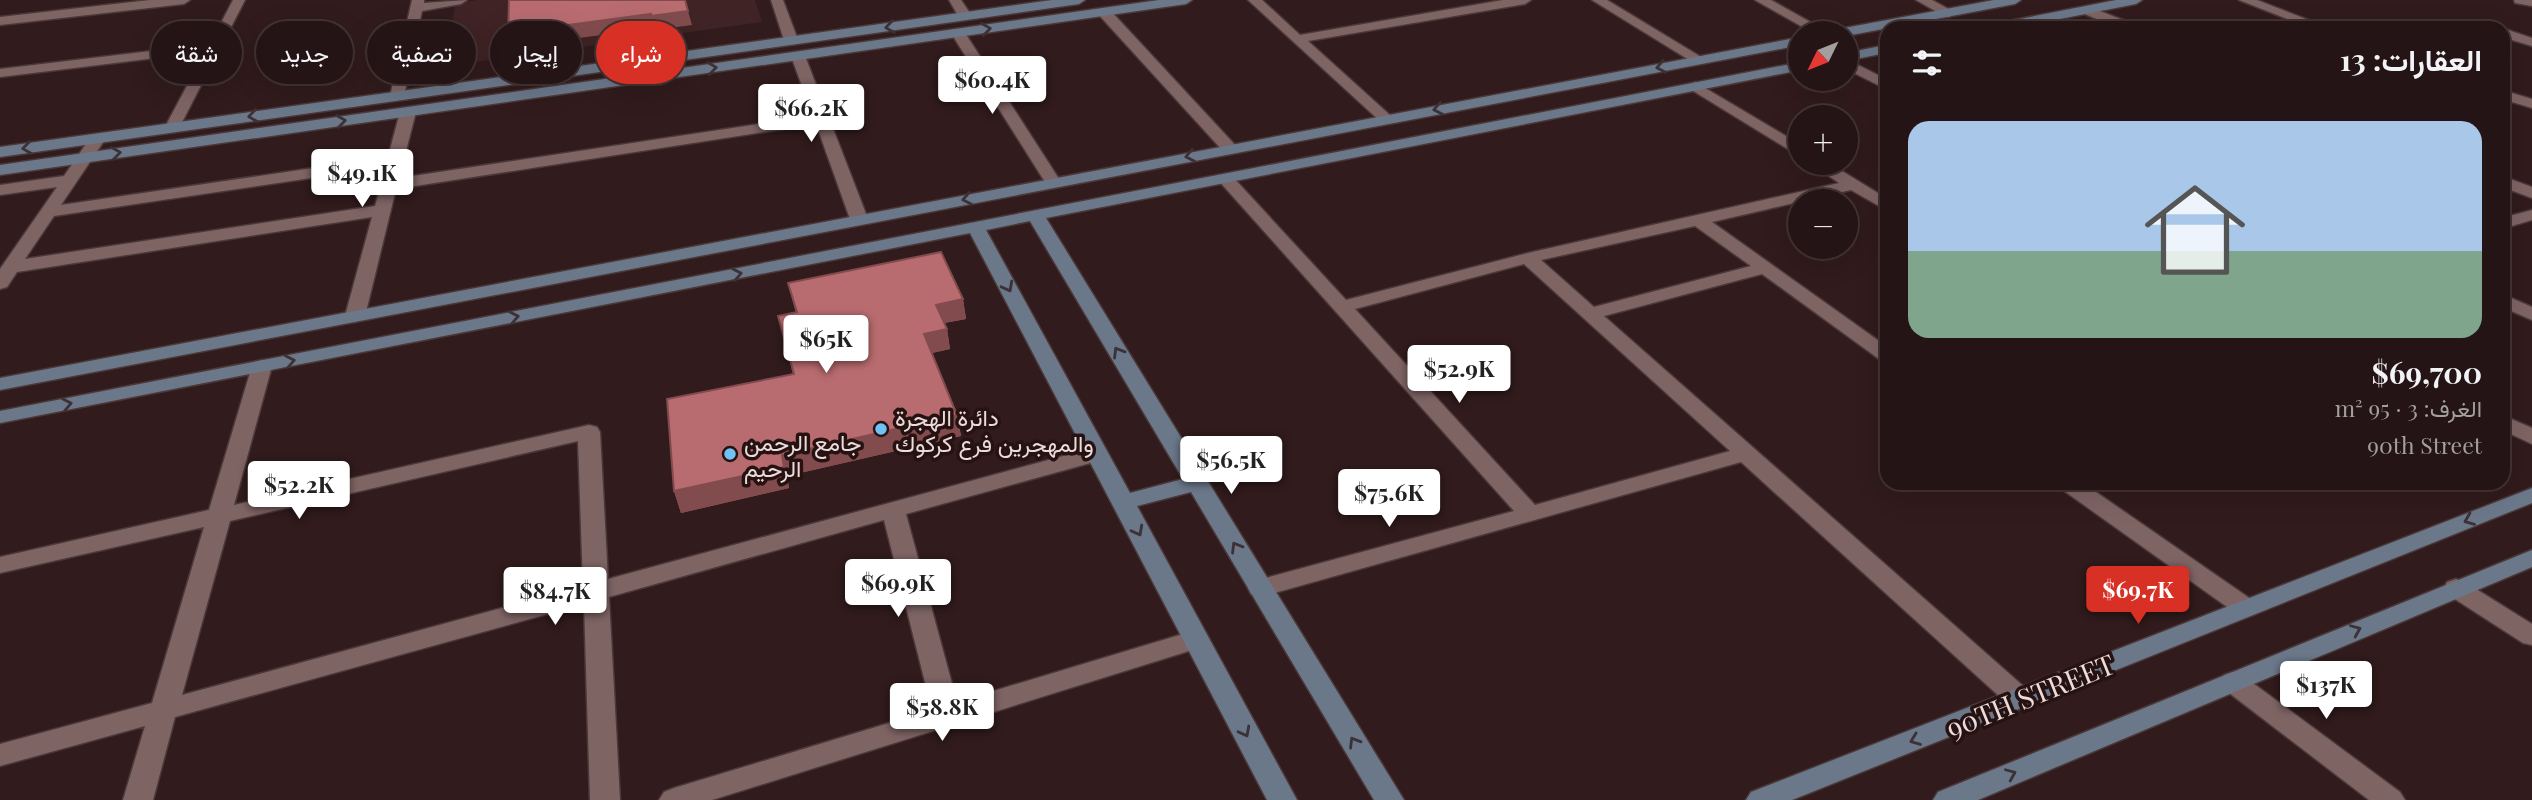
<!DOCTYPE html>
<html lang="ar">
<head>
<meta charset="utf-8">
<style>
  :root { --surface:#251415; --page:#2d1d1e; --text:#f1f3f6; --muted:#a39ea0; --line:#423334; --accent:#d93025 }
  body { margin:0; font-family:"Playfair Display",Vazirmatn,serif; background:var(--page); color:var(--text); direction:rtl; height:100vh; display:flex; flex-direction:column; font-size:26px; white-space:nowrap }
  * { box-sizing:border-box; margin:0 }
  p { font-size:23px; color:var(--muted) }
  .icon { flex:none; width:38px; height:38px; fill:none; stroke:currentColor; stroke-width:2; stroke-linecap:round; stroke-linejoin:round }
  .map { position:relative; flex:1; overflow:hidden; direction:ltr }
  .drawer { position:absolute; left:1880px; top:21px; width:630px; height:469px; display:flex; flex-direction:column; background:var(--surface); border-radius:21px; box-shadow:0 7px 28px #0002,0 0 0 2px var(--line); direction:rtl }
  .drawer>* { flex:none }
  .hud { position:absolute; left:21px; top:21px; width:665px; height:63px; direction:rtl; display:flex; gap:14px }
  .needle { width:46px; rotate:227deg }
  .buttons { position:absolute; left:1788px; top:21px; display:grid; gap:14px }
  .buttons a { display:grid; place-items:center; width:70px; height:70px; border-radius:50%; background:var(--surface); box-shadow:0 7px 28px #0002,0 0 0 2px var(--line); font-size:35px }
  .price { position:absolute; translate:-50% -60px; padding:0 16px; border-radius:7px; background:#fff; color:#222; font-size:23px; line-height:46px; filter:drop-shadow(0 2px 4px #0008) }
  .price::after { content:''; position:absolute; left:50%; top:42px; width:21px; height:16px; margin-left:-10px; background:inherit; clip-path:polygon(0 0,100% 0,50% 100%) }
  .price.active { background:var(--accent); color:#fff }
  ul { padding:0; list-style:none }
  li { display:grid; align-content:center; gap:14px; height:371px; padding:0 28px }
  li+li { border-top:2px solid var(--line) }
  li span { display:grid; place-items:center; height:217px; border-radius:21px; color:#555 }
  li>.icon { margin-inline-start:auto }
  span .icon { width:126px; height:126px; fill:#fffc; stroke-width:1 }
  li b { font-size:30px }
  h2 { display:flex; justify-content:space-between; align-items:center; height:84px; padding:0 28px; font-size:30px }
  .chip { padding:0 24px; border-radius:32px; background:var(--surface); box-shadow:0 7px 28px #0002,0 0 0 2px var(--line); font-size:24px; line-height:63px }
  .chip.active { background:var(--accent); color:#fff }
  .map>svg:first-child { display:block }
  .built { fill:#402324 }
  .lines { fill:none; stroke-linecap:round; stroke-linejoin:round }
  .street-casing { stroke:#4b3839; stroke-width:3 }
  .secondary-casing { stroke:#4b3839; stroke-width:3 }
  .street { fill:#7f6464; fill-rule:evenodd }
  .secondary { fill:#6b788a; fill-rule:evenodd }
  .wall { fill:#9f5d5f }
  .shaded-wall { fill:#824c4e }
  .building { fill:#b96c6f; stroke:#824c4e; stroke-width:2 }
  .oneway { stroke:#3b3136 }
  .poi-dot { fill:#71c1f5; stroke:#271212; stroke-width:2.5 }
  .labels { text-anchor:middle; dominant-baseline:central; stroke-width:7; stroke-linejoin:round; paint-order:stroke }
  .poi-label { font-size:23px; fill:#ebdbdb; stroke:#271212; text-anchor:start }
  .near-street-label { font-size:28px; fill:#ebdbdb; stroke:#271212 }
</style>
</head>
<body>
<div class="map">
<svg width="2532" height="800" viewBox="0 0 2532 800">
  <rect width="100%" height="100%" fill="#311b1c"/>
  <path class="built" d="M477,0H755L762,22L446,66L455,4Z"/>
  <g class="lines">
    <g class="street-casing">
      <path id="street" d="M150,0H190L184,4L0,25V17Z
        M233,0H245L178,130L173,132L165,127L205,52L0,77V69L210,44Z
        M412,0H424V3L467,0L461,4L422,11L404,96L397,100L390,96Z
        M771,0H783L798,40L796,43L791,44L784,40Z
        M949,0H961L972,16L970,19H960Z
        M1248,0H1262L1300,35L1503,0H1531L1525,4L1308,41L1391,116L1394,119L1391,122H1381Z
        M1592,0H1607L1706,60L1699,64L1694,63Z
        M1755,0H1771L1830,33H1813Z
        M1916,0H1932L1956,13L1949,17L1944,16Z
        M2239,0H2257L2329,28H2310Z
        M2514,0H2532V6L2515,3Z
        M2087,6L2136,25L2138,28H2119L2082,13L2081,10Z
        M1104,8L1109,9L1236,146L1238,149L1236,152H1224L1099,15V9Z
        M2502,28L2532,38V46L2502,37Z
        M958,29L965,33L1061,182L1059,186L1053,187L1045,182L951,33Z
        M798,52L805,56L868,219L865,223L859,224L850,219L816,124L396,189L365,316L355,322L345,316L372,217L17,272L7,287L0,289V269L57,187L0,195V185L64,176L92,135H104L106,138L61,205L388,157L400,112L408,107L416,112L399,178L813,116L791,56ZM386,167L375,206L25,259L54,216Z
        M1846,59L1886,79V89L1846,69Z
        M1695,82L1801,145V157L1690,89L1688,86Z
        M2502,90L2532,99V108L2502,99Z
        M1810,163H1829L1886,198V210L1851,190L1712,222L1886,346V361L1879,359L1762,274L1604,316L2030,692L2034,699L2030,706L2020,709L2010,706L1741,462L1260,597L1251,594L1248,588L1251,582L1514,511L1219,181L1217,178L1219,175H1231L1346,300L1528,253L1839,183ZM1695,226L1751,266L1594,307L1541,260ZM1524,264L1730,451L1535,505L1355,309Z
        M2502,176L2532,187V198L2502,187Z
        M2532,210V220L2502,229V218Z
        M2502,294L2532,307V320L2502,307Z
        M262,360L269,362L272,366L234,505L589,425L597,427L600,432L608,579L1089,449H1105L1108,454L1105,459L906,514L957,702L1196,630L1205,632L1209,639L1205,646L712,800H659L664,792L674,788L932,710L884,520L609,597L620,800H590L584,604L175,717L153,800H123L145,726L0,766V744L152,703L204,527L0,573V557L209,510L252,366L255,362ZM578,441L583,586L182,695L230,521Z
        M2502,415L2532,428V444L2502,430Z
        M2057,483H2083L2255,602L2259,608L2255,614L2246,617L2237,614L2060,488Z
        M2456,579L2465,582L2532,624V645L2523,643L2447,594L2444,588L2447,582Z
        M2233,672L2242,675L2400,792L2405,800H2369L2224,689L2220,682L2224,675Z"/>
    </g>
    <g class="secondary-casing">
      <path id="secondary" d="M1052,0H1085L1079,4L0,157V147Z
        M1159,0H1192L1186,4L0,175V165Z
        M1994,0H2021L2015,4L1846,36V33H1832L1839,29Z
        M2116,0H2142L2136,4L2014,28H1987L1994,24Z
        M1801,37V45L0,390V378Z
        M1886,45V53L1846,61V53Z
        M1801,62V70L1046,218L1404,800H1374L1191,492L1137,506L1297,800H1267L970,233L0,423V411ZM1030,221L1183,479L1130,493L986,230Z
        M2532,488V503L1792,800H1746L1751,792Z
        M2532,550V567L1978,800H1933L1938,792Z"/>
    </g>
    <use href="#street" class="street"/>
    <use href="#secondary" class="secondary"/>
  </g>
  <path class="wall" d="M788,283L963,299L966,319L944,323L947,329L950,349L932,353L957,415L961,436L787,476L789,488L681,513L674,491L793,374L778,316L796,313Z"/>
  <path class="shaded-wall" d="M688,11L692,25L655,30L654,28L512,47L508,33L651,14Z
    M963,299L966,319L939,324L936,305Z
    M947,329L950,349L927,354L924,334Z
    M957,415L961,436L787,476L789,488L681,513L674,491L782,455Z"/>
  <path class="building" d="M509,0H685L688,11L651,16V14L508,33Z
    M941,252L963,299L936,305L947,329L924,334L957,415L782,455L784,467L674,491L667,399L794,374L778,316L797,312L788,283Z"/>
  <defs><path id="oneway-chevron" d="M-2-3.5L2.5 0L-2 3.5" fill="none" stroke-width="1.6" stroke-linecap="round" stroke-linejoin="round" transform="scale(1.75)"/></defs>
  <g class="oneway">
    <use href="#oneway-chevron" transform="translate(890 27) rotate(172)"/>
    <use href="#oneway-chevron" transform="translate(986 29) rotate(-8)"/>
    <use href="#oneway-chevron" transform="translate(1661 67) rotate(169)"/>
    <use href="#oneway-chevron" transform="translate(712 68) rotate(-8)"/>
    <use href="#oneway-chevron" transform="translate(1438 109) rotate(169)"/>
    <use href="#oneway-chevron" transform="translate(253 116) rotate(172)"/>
    <use href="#oneway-chevron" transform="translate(341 121) rotate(-8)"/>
    <use href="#oneway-chevron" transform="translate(27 148) rotate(172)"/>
    <use href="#oneway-chevron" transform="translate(116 153) rotate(-8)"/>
    <use href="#oneway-chevron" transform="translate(1190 156) rotate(169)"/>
    <use href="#oneway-chevron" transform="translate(967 199) rotate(169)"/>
    <use href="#oneway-chevron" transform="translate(737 274) rotate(-11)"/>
    <use href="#oneway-chevron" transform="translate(1008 287) rotate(62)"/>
    <use href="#oneway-chevron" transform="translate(514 317) rotate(-11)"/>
    <use href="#oneway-chevron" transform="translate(1118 352) rotate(-121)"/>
    <use href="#oneway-chevron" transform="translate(290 361) rotate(-11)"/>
    <use href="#oneway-chevron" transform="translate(67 404) rotate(-11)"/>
    <use href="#oneway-chevron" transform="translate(2469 520) rotate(158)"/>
    <use href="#oneway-chevron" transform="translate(1138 531) rotate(62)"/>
    <use href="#oneway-chevron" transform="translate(1236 547) rotate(-121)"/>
    <use href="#oneway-chevron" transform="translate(2356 630) rotate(-23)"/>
    <use href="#oneway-chevron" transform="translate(1245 732) rotate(62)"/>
    <use href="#oneway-chevron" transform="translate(1915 740) rotate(159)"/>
    <use href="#oneway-chevron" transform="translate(1354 742) rotate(-121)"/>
    <use href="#oneway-chevron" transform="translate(2011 774) rotate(-23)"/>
  </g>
  <g class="poi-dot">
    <circle cx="881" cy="429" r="7"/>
    <circle cx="730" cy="454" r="7"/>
  </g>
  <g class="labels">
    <g class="poi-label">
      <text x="895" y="416">دائرة الهجرة<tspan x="895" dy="26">والمهجرين فرع كركوك</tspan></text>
      <text x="744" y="441">جامع الرحمن<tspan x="744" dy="26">الرحيم</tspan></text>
    </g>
    <g class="near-street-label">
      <text transform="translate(2030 695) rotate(-22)">90TH STREET</text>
    </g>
  </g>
</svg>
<div class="buttons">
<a><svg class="needle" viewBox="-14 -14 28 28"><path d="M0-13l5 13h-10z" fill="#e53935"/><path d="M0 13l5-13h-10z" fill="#a39ea0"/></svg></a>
<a>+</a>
<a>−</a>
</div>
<b class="price" style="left:992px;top:116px">$60.4K</b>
<b class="price" style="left:811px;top:144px">$66.2K</b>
<b class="price" style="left:362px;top:209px">$49.1K</b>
<b class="price" style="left:826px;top:375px">$65K</b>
<b class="price" style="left:1459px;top:405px">$52.9K</b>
<b class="price" style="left:1231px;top:496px">$56.5K</b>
<b class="price" style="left:299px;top:521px">$52.2K</b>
<b class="price" style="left:1389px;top:529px">$75.6K</b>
<b class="price" style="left:898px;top:619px">$69.9K</b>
<b class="price active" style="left:2138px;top:626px">$69.7K</b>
<b class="price" style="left:555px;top:627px">$84.7K</b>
<b class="price" style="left:2326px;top:721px">$137K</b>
<b class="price" style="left:942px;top:743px">$58.8K</b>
<div class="hud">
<a class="chip active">شراء</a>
<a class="chip">إيجار</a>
<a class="chip">تصفية</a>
<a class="chip">جديد</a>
<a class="chip">شقة</a>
</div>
<section class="drawer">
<h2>العقارات: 13<svg class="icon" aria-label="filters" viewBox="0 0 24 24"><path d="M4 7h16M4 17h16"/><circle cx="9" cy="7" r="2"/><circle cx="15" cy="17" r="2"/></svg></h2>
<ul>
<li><span style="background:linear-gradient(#a9c7e8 60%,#7fa58c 0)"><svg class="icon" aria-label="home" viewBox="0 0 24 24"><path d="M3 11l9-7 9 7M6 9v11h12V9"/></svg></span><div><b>$69,700</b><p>الغرف: 3 · 95 m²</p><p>90th Street</p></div></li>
</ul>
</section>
</div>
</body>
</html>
